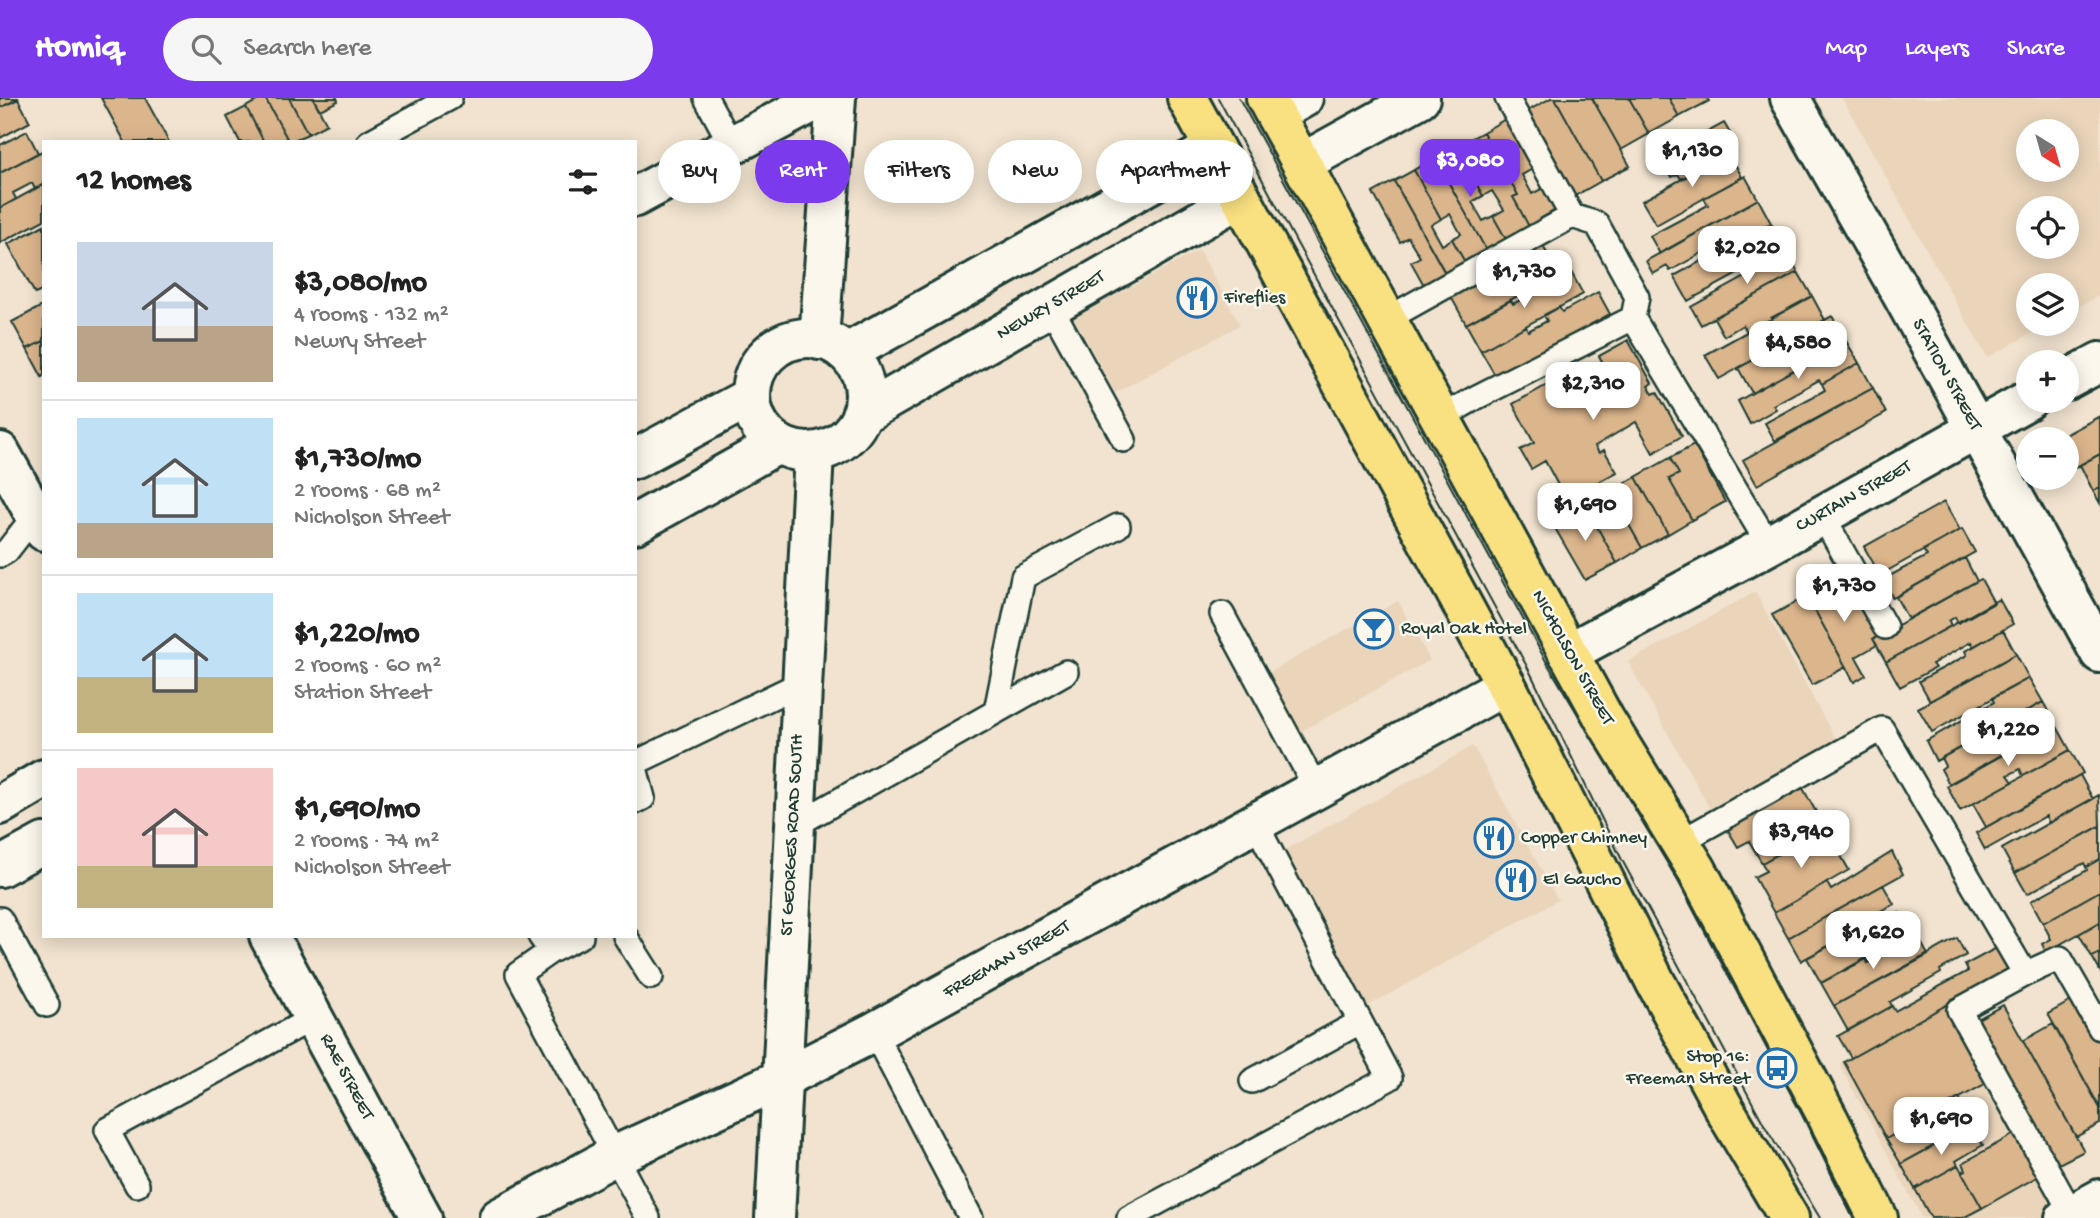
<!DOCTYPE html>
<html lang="en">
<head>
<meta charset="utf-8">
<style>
  :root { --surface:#fff; --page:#f6f6f6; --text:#222; --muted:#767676; --line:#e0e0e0; --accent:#7c3aed }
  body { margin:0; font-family:"Gochi Hand",sans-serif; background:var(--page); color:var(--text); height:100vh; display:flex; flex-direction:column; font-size:26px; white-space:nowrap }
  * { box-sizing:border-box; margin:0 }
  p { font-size:23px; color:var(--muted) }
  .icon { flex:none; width:38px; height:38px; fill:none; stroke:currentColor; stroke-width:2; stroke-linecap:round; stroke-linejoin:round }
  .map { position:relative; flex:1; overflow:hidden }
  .drawer { position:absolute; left:42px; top:42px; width:595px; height:798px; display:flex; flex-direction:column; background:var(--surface); border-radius:0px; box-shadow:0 4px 18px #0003 }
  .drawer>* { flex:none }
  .banner { position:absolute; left:658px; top:42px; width:665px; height:63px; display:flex; gap:14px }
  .needle { width:46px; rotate:143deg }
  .controls { position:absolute; left:2016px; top:21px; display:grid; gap:14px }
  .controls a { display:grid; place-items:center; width:63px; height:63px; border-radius:50%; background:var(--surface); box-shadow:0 4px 18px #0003; font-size:35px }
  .price { position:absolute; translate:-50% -60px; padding:0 16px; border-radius:14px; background:#fff; color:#222; font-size:23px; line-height:46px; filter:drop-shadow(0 2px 4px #0008) }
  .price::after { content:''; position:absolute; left:50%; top:42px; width:21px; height:16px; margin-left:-10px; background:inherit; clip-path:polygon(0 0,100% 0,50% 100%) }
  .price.selected { background:var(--accent); color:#fff }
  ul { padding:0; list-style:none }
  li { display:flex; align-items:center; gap:21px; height:175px; padding:0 35px }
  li+li { border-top:2px solid var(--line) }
  li span { display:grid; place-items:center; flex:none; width:196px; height:140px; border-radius:0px; color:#555 }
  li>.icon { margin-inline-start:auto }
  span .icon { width:84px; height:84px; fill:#fffc; stroke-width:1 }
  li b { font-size:30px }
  h2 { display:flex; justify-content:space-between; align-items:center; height:84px; padding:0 35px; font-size:30px }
  .tag { padding:0 24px; border-radius:32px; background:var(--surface); box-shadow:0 4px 18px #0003; font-size:24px; line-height:63px }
  .tag.selected { background:var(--accent); color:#fff }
  header { display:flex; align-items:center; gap:42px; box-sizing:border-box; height:98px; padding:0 35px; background:var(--accent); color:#fff }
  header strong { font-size:33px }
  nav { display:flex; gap:38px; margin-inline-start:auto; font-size:24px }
  .search { width:490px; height:63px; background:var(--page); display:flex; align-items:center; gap:18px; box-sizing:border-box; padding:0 24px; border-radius:38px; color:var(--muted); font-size:26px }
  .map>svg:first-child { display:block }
  .built { fill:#ead5bb; fill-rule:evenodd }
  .building { fill:#dbb58c; stroke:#1f3d34; stroke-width:2 }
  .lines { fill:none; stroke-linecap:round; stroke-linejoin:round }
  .service-casing { stroke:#1f3d34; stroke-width:28 }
  .minor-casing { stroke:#1f3d34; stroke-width:44 }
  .primary-casing { stroke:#1f3d34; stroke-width:44 }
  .service { stroke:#fbf7ec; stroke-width:23 }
  .minor { stroke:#fbf7ec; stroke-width:38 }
  .primary { stroke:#f9e181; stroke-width:38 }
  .tram { stroke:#1f3d34; stroke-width:2 }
  .labels { text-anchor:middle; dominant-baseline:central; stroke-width:5; stroke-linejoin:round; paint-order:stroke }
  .poi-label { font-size:19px; fill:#1f3d34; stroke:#fbf7ec; text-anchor:start }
  .street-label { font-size:19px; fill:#1f3d34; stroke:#fbf7ec }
</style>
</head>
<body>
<header>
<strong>Homiq</strong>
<div class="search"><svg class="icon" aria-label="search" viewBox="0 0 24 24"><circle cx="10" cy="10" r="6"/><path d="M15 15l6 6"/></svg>Search here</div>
<nav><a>Map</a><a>Layers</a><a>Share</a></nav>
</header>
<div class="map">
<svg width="2100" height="1120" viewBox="0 0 2100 1120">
  <rect width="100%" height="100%" fill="#f1e3cf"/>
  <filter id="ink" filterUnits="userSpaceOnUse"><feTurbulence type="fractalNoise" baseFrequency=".0143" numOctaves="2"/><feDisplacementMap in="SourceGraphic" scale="14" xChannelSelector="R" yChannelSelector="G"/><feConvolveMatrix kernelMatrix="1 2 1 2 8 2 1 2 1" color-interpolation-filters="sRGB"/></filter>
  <g filter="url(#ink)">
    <path class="built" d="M1842,0H2100V197L2067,215V187H2028V226H2048L1987,260ZM2028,33H2067V72H2028ZM2028,110H2067V149H2028Z
      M1199,152L1240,227L1115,295L1074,220Z
      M1755,494L1836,642L1710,711L1628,564Z
      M1398,503L1430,562L1300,634L1268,575Z
      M1473,648L1558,802L1348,919L1263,764Z
      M1947,905L2066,1120H1922L1839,966Z"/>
    <path class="building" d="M0,0H19L0,10Z
      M101,0H145L169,44H125Z
      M262,0H265L289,44H264L246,9Z
      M265,0H289L308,36L289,44Z
      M289,0H313L327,26L308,36Z
      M313,0H337L338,3L320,12Z
      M1551,0H1555L1601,83L1573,99L1526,14Z
      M1555,0H1592L1630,68L1601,83Z
      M1592,0H1629L1649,36L1621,52Z
      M1629,0H1669L1679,19L1649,36Z
      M1669,0H1708L1709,3L1679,19Z
      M18,1L30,24L0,40V10Z
      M246,9L264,44H240L227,19Z
      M1509,19L1536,69L1522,77L1532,96L1547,88L1559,110L1540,121L1543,127L1532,134L1513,99L1518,97L1483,34Z
      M1724,25L1735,44L1729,47L1733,53L1681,81L1678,76L1672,79L1665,67L1672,63L1667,56Z
      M27,33L38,55L0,75V47Z
      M1483,34L1518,97L1513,99L1532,134L1507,143L1493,118L1504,112L1492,93L1483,98L1456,49Z
      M1456,49L1483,98L1472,104L1483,123L1493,118L1507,143L1489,157L1435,60Z
      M44,52V86L35,91L32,85L13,95L16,101L0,110V75Z
      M1729,55L1742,79L1656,127L1642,103Z
      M1435,60L1489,157L1466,166L1452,141L1461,136L1450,116L1441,121L1414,72Z
      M1414,72L1441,121L1431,127L1442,147L1452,141L1466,166L1448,180L1394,83Z
      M1745,78L1758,101L1660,156L1650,138L1708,107L1704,100Z
      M1394,83L1446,177L1425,189L1411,164L1420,159L1408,139L1400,144L1373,95Z
      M44,86V122L0,145V110Z
      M1758,101L1771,125L1731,147L1727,141L1670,173L1667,168L1653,176L1646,163Z
      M1771,125L1785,150L1688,203L1674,178Z
      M44,127V192L35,196L8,146Z
      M1542,146L1558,176L1466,226L1450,197Z
      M1785,150L1798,174L1701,227L1691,209L1747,178L1744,172Z
      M1571,174L1583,196L1481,253L1466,226L1511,202L1513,206L1526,199L1524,194L1558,176L1560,180Z
      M1798,174L1812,198L1747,234L1743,227L1724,238L1714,220Z
      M1598,194L1610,216L1496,279L1481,253L1526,228L1528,233L1547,223L1544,217L1559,209L1562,214Z
      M1812,198L1825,222L1719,281L1705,257L1754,230L1757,236L1774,226L1771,220Z
      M44,207V243L27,251L12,224Z
      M1832,218L1846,243L1752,295L1738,270L1755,261L1758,266L1798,244L1795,238Z
      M1628,242L1652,285L1648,288L1653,296L1657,294L1682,338L1653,355L1636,324L1595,348L1599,355L1604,352L1617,374L1566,402L1545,363L1531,371L1520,352L1534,345L1513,306L1563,278L1576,301L1570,304L1573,310L1615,287L1599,258Z
      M44,243V277L42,279L27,251Z
      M1846,243L1859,265L1822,286L1819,282L1773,307L1776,311L1750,326L1738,303Z
      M1859,265L1873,290L1775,343L1765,325L1825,292L1822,286Z
      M1873,290L1886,315L1757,387L1743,362Z
      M2100,318V356L2067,374V341H2058Z
      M1694,347L1725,404L1692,422L1669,381L1679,376L1670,360Z
      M2100,356V389L2093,393L2080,367Z
      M1670,360L1679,376L1669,381L1692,422L1668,436L1636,379Z
      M1636,379L1668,436L1642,450L1610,393Z
      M2100,389V405L2093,393Z
      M1610,393L1642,450L1617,465L1585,407Z
      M1944,404L1960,432L1880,477L1864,449Z
      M1585,407L1617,465L1585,482L1552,425Z
      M1962,431L1975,454L1893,500L1882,482L1927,458L1923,452Z
      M1965,460L1977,483L1908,521L1896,499Z
      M1843,478L1877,539L1873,541L1877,547L1856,559L1866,577L1854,584L1807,498Z
      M1981,481L1994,505L1958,525L1955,519L1949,523L1951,528L1886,564L1873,541Z
      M1807,498L1846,569L1812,587L1772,517Z
      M1999,501L2013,526L1973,549L1971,544L1932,566L1935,570L1900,589L1886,564Z
      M2003,532L2016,556L1930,603L1919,583L1967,557L1965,553Z
      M2016,556L2029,580L1932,634L1918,610Z
      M2029,580L2043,604L1936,663L1926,643L1994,604L1992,600Z
      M2043,604L2056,627L1949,686L1941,671L1945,668L1941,660Z
      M2056,627L2070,652L2023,678L2020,671L2008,677L2013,684L1960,713L1947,688Z
      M2070,652L2083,675L1986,729L1973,706Z
      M2080,677L2093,701L2049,725L2046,718L1985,752L1976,735Z
      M1800,685L1825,730L1762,765L1749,743L1738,749L1725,727Z
      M2099,697L2100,728L2015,775L2002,751Z
      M2100,728V761L2086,769L2084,765L2027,796L2015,775Z
      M1825,730L1849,772L1774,815L1754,779L1766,773L1762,765Z
      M1892,754L1903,776L1788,840L1774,815L1827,785L1831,792Z
      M2100,761V793L2043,825L2031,803L2087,772L2086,769Z
      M1883,787L1894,806L1851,829L1854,834L1801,863L1788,840Z
      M2100,793V824L2046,854L2042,846L2051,841L2043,825Z
      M1899,815L1910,836L1821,885L1807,860L1880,820L1883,825Z
      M2100,824V855L2092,859L2079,836Z
      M1917,837L1928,857L1834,908L1821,885L1866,861L1868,865Z
      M1957,840L1966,857L1940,872L1941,875L1890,904L1892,908L1848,933L1834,908Z
      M1998,849L2011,871L1851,960L1838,938L1892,908L1895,913L1968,873L1965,867Z
      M2100,855V873L2092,859Z
      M2078,899L2100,939V1010L2048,916Z
      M1948,906L1990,983L1886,1041L1844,964Z
      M2003,907L2084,1053L2055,1068L1974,923Z
      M2053,926L2100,1010V1026L2076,1039L2023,943Z
      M1959,1000L1974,1026L1901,1066L1886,1041Z
      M1971,1027L1983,1047L1956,1063L1958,1067L1915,1091L1901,1066Z
      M2018,1034L2042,1076L1982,1110L1962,1074L1966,1072L1963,1065Z
      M1958,1067L1982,1110L1963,1120H1931L1915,1091Z"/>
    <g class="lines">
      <g class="service-casing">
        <path id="service" d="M706,0L732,48
          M1507,0L1572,118L1597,126L1637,199L1633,220
          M369,44L450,0
          M1051,209L1124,342
          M1387,221L1572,118
          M1440,320L1477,299L1633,220L1769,447
          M1822,417L1885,529
          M0,457L7,453L35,417
          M1222,516L1317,692
          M996,613L1023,479L1118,428
          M635,665L801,585
          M635,670L643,700L635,704
          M794,728L1066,574
          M1680,744L1882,631L2025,876
          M0,821L47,907
          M540,838L551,853L581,838
          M625,838L651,879
          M551,853L518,876L648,1120
          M874,934L971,1120
          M1252,983L1360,924
          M137,1087L107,1032L315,919
          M2072,1116L1959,912L2025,876L2060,860L2100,930
          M1129,1120L1390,980L1256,726"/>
      </g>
      <g class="minor-casing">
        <path id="minor" d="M1790,0L1900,193L2100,555
          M1275,16L1303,0
          M1302,65L1420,0
          M635,99L821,0
          M751 297a57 57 0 1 1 114 0a57 57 0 1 1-114 0Z
          M819,242L836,0
          M847,255L1214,50
          M2067,282L2100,264
          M861,317L1241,99
          M0,354L44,433
          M635,361L750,299
          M635,426L778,346
          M1568,555L1769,447L2028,302
          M0,707L44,681
          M0,769L44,745
          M269,838L422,1120
          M499,1120L614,1058L781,981L874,934L1506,587
          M775,1120L814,355
          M2065,1120L2100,1101"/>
      </g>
      <g class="primary-casing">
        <path id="primary" d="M1187,0L1506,587L1656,885L1725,1012L1789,1120
          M1266,0L1605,622L1697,772L1828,1020L1878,1120"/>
      </g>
      <use href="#service" class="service"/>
      <use href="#minor" class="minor"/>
      <use href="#primary" class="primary"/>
      <path class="tram" d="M1218,0L1530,574L1622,762L1766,1030L1820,1120
        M1239,0L1547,565L1678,783L1802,1017L1853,1120"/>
    </g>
  </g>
  <defs>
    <g id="restaurant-ring" transform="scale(2.0125)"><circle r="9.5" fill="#fbf7ec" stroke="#1f6fb2" stroke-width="1.5"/><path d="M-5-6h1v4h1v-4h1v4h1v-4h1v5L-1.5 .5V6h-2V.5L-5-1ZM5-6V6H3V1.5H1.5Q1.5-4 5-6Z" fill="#1f6fb2"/></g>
    <g id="bar-ring" transform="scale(2.0125)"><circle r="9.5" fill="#fbf7ec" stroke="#1f6fb2" stroke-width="1.5"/><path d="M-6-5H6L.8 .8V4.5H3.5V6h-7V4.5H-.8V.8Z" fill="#1f6fb2"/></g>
    <g id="bus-ring" transform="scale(2.0125)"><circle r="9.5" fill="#fbf7ec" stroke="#1f6fb2" stroke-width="1.5"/><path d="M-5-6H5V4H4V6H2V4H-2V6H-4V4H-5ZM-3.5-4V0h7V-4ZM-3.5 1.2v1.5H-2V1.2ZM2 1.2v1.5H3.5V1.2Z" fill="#1f6fb2"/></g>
  </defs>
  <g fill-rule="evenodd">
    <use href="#restaurant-ring" x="1197" y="200"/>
    <use href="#bar-ring" x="1374" y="531"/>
    <use href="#restaurant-ring" x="1494" y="740"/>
    <use href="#restaurant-ring" x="1516" y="782"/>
    <use href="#bus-ring" x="1777" y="970"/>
  </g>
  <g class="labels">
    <g class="poi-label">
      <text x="1224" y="200">Fireflies</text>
      <text x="1401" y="531">Royal Oak Hotel</text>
      <text x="1521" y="740">Copper Chimney</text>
      <text x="1543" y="782">El Gaucho</text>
      <text x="1750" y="959" text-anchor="end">Stop 16:<tspan x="1750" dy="22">Freeman Street</tspan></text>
    </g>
    <g class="street-label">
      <text transform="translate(1051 208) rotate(-30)">NEWRY STREET</text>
      <text transform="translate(1946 277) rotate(61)">STATION STREET</text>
      <text transform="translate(1854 399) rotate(-29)">CURTAIN STREET</text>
      <text transform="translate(1572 560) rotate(61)">NICHOLSON STREET</text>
      <text transform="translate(793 737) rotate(-87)">ST GEORGES ROAD SOUTH</text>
      <text transform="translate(1007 862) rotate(-29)">FREEMAN STREET</text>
      <text transform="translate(346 979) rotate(62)">RAE STREET</text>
    </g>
  </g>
</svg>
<div class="controls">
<a><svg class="needle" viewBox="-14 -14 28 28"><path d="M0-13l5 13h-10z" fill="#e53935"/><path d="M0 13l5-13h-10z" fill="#767676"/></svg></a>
<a><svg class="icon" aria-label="locate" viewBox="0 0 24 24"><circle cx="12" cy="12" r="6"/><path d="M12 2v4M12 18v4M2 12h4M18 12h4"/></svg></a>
<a><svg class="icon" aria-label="layers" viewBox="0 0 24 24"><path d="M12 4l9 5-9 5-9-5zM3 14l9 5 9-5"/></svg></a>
<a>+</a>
<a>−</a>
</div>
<b class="price" style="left:1692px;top:91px">$1,130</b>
<b class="price selected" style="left:1470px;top:101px">$3,080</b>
<b class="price" style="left:1747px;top:188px">$2,020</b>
<b class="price" style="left:1524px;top:212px">$1,730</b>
<b class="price" style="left:1798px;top:283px">$4,580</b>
<b class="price" style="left:1593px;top:324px">$2,310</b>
<b class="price" style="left:1585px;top:445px">$1,690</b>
<b class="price" style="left:1844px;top:526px">$1,730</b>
<b class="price" style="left:2008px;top:670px">$1,220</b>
<b class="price" style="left:1801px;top:772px">$3,940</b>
<b class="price" style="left:1873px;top:873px">$1,620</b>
<b class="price" style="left:1941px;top:1059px">$1,690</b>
<div class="banner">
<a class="tag">Buy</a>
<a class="tag selected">Rent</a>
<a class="tag">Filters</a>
<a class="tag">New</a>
<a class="tag">Apartment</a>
</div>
<section class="drawer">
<h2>12 homes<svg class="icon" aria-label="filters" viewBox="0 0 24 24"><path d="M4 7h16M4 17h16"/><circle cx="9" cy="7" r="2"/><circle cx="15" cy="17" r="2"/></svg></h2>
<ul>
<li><span style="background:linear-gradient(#c9d6e8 60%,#b9a48a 0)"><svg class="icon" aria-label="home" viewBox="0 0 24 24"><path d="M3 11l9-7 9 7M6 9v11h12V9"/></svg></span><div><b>$3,080/mo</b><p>4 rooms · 132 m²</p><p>Newry Street</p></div></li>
<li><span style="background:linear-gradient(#bfe0f5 75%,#b9a48a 0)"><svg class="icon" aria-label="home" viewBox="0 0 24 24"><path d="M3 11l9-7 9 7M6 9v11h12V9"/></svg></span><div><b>$1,730/mo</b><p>2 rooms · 68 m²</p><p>Nicholson Street</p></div></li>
<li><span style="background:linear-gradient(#bfe0f5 60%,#c2b280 0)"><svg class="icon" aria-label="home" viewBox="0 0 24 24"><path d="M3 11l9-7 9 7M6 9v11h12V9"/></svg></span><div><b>$1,220/mo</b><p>2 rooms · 60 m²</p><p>Station Street</p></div></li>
<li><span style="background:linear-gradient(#f6c9c9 70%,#c2b280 0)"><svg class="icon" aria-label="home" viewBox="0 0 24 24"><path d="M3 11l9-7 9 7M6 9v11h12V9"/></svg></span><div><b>$1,690/mo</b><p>2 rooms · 74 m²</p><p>Nicholson Street</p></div></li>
</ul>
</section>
</div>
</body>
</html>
